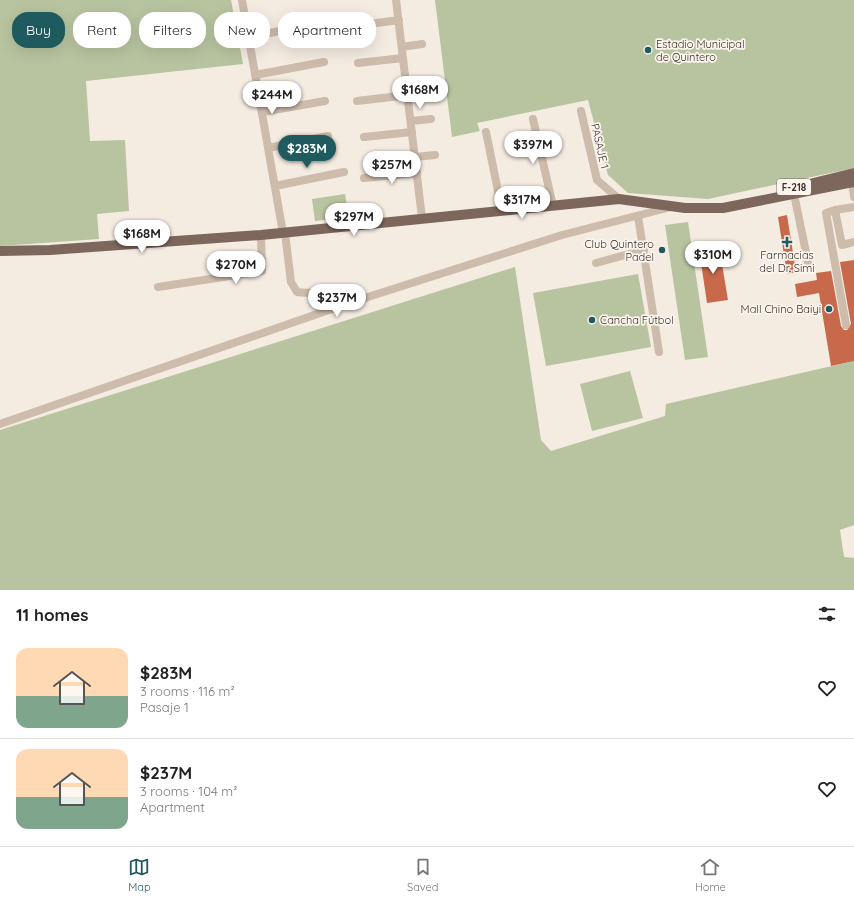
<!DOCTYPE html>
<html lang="en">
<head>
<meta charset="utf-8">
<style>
  :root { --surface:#fff; --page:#f2f2f2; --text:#222; --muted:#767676; --line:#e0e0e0; --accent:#1f5a5e }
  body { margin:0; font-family:Quicksand,sans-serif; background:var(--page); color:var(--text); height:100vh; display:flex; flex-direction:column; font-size:15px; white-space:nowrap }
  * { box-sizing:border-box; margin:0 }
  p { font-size:13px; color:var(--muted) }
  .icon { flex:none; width:22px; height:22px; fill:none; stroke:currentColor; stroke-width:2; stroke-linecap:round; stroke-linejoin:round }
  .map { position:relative; height:590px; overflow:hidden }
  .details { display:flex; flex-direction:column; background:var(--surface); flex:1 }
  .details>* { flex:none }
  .guide { position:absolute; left:12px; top:12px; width:400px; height:36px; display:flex; gap:8px }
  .price { position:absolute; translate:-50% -34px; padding:0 9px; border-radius:14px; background:#fff; color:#222; font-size:13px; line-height:26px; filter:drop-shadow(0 1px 2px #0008) }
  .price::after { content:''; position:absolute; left:50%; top:24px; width:12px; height:9px; margin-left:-6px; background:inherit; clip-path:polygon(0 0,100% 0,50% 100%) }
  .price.selected { background:var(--accent); color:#fff }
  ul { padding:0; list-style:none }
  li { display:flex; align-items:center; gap:12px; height:100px; padding:0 16px }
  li+li { border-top:1px solid var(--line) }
  li span { display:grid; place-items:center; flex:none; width:112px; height:80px; border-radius:12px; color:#555 }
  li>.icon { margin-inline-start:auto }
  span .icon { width:48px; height:48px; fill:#fffc; stroke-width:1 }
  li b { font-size:17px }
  h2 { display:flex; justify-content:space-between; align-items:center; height:48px; padding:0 16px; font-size:17px }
  .pill { padding:0 14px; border-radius:16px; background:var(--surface); box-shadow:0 4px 16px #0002; font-size:14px; line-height:36px }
  .pill.selected { background:var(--accent); color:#fff }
  .tab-bar { display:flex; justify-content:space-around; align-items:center; height:56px; border-top:1px solid var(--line); background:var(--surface); font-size:11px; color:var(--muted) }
  .tab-bar a { display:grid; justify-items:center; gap:2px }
  .tab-bar .selected { color:var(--accent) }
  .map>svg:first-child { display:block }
  .green { fill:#b8c4a0 }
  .building { fill:#c8694b }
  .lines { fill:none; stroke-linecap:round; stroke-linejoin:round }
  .minor { stroke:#cdbbac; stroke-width:8 }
  .major { stroke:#7d675c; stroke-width:10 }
  .poi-dot { fill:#1f5a5e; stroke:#fbf5ee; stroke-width:1.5 }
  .labels { text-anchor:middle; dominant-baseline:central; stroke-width:3.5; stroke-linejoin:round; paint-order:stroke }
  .shield { fill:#fbf5ee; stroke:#756b66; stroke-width:1 }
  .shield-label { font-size:10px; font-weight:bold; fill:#3b302b }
  .poi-label { font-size:11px; fill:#3b302b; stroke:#fbf5ee; text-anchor:start }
  .street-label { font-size:11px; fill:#3b302b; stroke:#fbf5ee }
</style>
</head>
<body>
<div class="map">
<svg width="854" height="590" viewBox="0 0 854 590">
  <rect width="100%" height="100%" fill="#f4ebe1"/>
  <path class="green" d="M0,0H231L243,64L86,81L90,141L125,140L129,211L97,214L99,239L0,246Z
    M435,0H854V168L708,199L628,193L608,175L588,100L477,123L480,131L452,137Z
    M345,194L349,217L315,221L312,199Z
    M688,222L708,357L685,360L665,225Z
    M515,267L541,440L551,451L665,416L666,404L854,361V525L840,530L844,557L854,558V590H0V430Z
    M638,274L651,347L546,366L533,293Z
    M630,371L643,418L592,431L580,384Z"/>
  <path class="building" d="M787,215L796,272L787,274L778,217Z
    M719,246L728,300L707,303L699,249Z
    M854,260V361L831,366L819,293L797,297L795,284L817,280L816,273L831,271L841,326L844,330H847L851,324L840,262Z"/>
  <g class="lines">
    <path class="minor" d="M242,0L283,233
      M396,0L422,218
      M347,27L399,20
      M248,37L317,24
      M402,47L422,44
      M358,63L403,58
      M255,75L324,62
      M406,83L426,80
      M357,101L408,95
      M581,111L597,180L619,199
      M262,112L325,101
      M533,119L553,206
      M411,121L431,119
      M486,132L502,211
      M364,137L412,132
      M268,148L328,136
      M415,157L435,155
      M364,178L417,173
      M852,182L854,197
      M275,186L344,172
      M794,194L809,267
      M854,207L835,210L842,245L854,242
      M835,210L826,213L846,325
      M638,216L659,352
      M285,233L291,282L297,292C322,296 343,284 366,298
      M596,263L644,250
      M158,287L262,271L261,235
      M0,424L346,304L562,235L671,207"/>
    <path class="major" d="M789,189L854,173
      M0,251L50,250L261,235L619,199L685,208H723L854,182"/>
  </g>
  <g class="poi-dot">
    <circle cx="648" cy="50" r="4"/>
    <path d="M785 236h4v4h4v4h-4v4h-4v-4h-4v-4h4z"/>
    <circle cx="662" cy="250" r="4"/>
    <circle cx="829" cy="309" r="4"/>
    <circle cx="592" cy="320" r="4"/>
  </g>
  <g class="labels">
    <rect class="shield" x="777" y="179" width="34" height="16" rx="3"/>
    <g class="shield-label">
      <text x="794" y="187">F-218</text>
    </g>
    <g class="poi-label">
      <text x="656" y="44">Estadio Municipal<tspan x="656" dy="13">de Quintero</tspan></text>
      <text x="654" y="244" text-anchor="end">Club Quintero<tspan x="654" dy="13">Padel</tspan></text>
      <text x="787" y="255" text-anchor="middle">Farmacias<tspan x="787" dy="13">del Dr. Simi</tspan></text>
      <text x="821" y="309" text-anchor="end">Mall Chino Baiyi</text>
      <text x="600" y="320">Cancha Fútbol</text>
    </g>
    <g class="street-label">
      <text transform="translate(600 146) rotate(77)">PASAJE 1</text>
    </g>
  </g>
</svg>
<b class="price" style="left:420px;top:110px">$168M</b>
<b class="price" style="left:272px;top:115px">$244M</b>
<b class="price" style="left:533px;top:165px">$397M</b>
<b class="price selected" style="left:307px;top:169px">$283M</b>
<b class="price" style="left:392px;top:185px">$257M</b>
<b class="price" style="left:522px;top:220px">$317M</b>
<b class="price" style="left:354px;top:237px">$297M</b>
<b class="price" style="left:142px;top:254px">$168M</b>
<b class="price" style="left:713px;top:275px">$310M</b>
<b class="price" style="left:236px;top:285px">$270M</b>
<b class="price" style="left:337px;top:318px">$237M</b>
<div class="guide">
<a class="pill selected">Buy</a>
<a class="pill">Rent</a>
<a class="pill">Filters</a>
<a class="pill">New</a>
<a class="pill">Apartment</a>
</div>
</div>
<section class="details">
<h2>11 homes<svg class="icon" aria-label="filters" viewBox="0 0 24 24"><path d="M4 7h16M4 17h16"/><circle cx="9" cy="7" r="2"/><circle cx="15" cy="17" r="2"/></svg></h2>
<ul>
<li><span style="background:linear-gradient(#ffd9b3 60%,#7fa58c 0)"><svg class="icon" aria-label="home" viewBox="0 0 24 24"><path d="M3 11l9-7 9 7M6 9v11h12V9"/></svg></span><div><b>$283M</b><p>3 rooms · 116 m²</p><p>Pasaje 1</p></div><svg class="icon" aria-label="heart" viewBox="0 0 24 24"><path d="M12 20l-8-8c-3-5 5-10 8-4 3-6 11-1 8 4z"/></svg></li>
<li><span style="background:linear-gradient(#ffd9b3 60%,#7fa58c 0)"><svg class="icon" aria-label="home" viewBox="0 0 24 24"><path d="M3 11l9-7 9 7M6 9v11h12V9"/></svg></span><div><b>$237M</b><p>3 rooms · 104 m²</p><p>Apartment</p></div><svg class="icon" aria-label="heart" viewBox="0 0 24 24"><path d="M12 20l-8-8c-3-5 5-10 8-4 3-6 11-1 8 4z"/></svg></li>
</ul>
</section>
<nav class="tab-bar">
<a class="selected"><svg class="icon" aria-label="map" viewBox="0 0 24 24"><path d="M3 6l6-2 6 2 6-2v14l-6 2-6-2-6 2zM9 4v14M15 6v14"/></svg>Map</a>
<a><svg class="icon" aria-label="saved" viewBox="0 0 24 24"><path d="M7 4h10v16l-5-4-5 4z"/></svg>Saved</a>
<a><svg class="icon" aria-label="home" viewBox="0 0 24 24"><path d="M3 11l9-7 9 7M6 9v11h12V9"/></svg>Home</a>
</nav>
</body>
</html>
